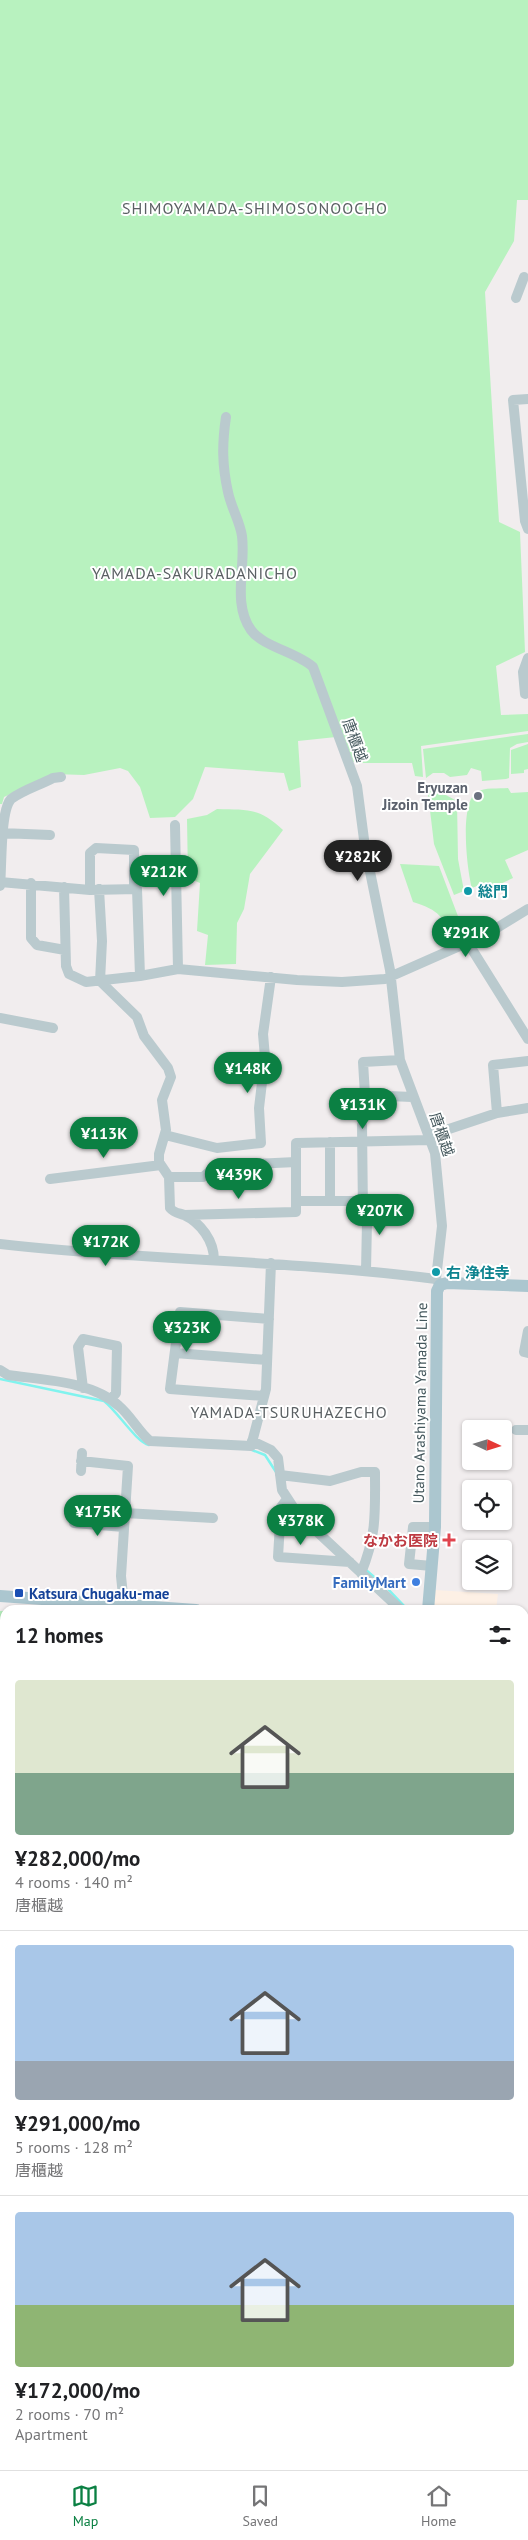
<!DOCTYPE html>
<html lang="en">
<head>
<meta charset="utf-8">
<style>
  :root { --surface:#fff; --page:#f2f2f2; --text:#202124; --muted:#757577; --line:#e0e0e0; --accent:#0b8043 }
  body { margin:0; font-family:"PT Sans","Noto Sans JP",sans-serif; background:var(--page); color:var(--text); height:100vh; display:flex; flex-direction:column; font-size:19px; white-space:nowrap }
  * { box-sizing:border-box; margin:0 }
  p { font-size:16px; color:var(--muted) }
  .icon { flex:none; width:28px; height:28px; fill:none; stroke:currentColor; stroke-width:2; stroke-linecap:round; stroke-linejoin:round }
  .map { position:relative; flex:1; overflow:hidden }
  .details { position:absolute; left:0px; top:1605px; width:529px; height:865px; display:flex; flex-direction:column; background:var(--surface); border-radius:15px 15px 0 0; box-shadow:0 1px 4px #0004 }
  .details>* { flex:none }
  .needle { width:32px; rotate:94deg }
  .tools { position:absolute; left:462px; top:1420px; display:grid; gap:10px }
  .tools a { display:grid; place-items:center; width:50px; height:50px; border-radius:5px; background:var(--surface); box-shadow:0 1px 4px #0004; font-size:25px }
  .price { position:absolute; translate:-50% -42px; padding:0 11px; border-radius:18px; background:var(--accent); color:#fff; font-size:16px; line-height:32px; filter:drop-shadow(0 1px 2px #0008) }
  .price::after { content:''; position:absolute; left:50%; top:30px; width:15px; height:11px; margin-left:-8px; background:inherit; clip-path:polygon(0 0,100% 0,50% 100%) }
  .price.current { background:#222; color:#fff }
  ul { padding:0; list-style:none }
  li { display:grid; align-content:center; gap:10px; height:265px; padding:0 15px }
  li+li { border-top:1px solid var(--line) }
  li span { display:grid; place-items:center; height:155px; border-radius:5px; color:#555 }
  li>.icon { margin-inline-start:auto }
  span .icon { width:90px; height:90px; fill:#fffc; stroke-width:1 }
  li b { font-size:21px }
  h2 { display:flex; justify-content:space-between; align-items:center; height:60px; padding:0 15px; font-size:21px }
  .menu { display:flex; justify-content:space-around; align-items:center; height:70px; border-top:1px solid var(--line); background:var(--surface); font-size:14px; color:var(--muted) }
  .menu a { display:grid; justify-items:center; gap:2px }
  .menu .current { color:var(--accent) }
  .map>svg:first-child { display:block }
  .commercial { fill:#fdf0e5 }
  .green { fill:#b8f2bf }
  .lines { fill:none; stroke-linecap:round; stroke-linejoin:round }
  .stream { stroke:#81f3ee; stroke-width:2.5 }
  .highway-casing { stroke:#6c9bad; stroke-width:18 }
  .minor { stroke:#bacace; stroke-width:10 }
  .major { stroke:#abc6cf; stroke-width:12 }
  .highway { stroke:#81b0c1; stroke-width:15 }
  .rail { stroke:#afb5b9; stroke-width:2.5 }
  .worship-dot { fill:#6b7280; stroke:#fff; stroke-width:2 }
  .culture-dot { fill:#0f9aa8; stroke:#fff; stroke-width:2 }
  .health-dot { fill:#e0444e; stroke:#fff; stroke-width:2 }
  .shop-dot { fill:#3f7fe0; stroke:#fff; stroke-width:2 }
  .transit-dot { fill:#1a4fb4; stroke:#fff; stroke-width:2 }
  .labels { text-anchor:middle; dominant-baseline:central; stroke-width:4; stroke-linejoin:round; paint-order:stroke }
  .street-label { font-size:15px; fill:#44575c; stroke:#fff }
  .worship-label { font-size:15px; font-weight:bold; fill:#5b616d; stroke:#fff; text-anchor:end }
  .culture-label { font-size:15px; font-weight:bold; fill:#0d838f; stroke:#fff; text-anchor:start }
  .health-label { font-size:15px; font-weight:bold; fill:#be3a42; stroke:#fff; text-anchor:end }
  .shop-label { font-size:15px; font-weight:bold; fill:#366cbe; stroke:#fff; text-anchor:end }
  .transit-label { font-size:15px; font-weight:bold; fill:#164399; stroke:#fff; text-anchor:start }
  .neighbourhood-label { font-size:16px; letter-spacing:1px; fill:#5a6063; stroke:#fff }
</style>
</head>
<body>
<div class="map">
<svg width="528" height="2470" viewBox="0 0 528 2470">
  <rect width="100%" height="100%" fill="#f1edee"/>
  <path class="commercial" d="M435,1590L498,1594L496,1610H434Z"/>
  <path class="green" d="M0,0H528V200H517L514,241L485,292L499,522L520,532L525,652L496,666L501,715L528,714V731L421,746L423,777L415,776L412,763H359L346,760L336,737L298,741L301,787L289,791L284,773L205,767L193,799L175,817L150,818L140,787L128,771L120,768L84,775L53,774L4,797L2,804H0Z
    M528,734V742L517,744L510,748L509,778L506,779L482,781L481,771L471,768L467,775L450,777L444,773H433L426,778L423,749Z
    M528,744V769L524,770V773L511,774V750Z
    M427,785L457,801L458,859L464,891L454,895L434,844Z
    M508,788L511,793L528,792V850L505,860L513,878L485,891L482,884L472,888C467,870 459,802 477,792C484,787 499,789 508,788Z
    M217,809C247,810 259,807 283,830L250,874L244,909L237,923L236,964L205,965L208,935L197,931L200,883L188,878L187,819L207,815Z
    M400,864L439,866L467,940L451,943C445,917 439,910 413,902Z
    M0,1611H5V1825H0Z"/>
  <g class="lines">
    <path class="stream" d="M0,1379L104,1401C118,1412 136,1442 149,1445
      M252,1450L265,1455L276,1472
      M366,1570L388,1589L408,1610
      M524,1644H528
      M524,1694L528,1691
      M524,1852L528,1853
      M0,1897L5,1898"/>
    <g class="highway-casing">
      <path id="highway" d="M0,2319L5,2324
        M151,2465L156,2470"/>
    </g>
    <path class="minor" d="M516,298L524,277
      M528,399L513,400L525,521L528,529
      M226,417C222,444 222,465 228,492C231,507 240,522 242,536C246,567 232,603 251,630C263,647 297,652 313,667L357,786L365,847L390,970L400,1060L435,1153L442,1226L436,1279L440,1285
      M525,694L523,672L528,658
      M175,825L178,969
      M1,833L50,835
      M0,882L90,890L137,889L140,976
      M31,883V938L37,945L65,950
      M0,886C2,866 0,811 11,799C23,790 40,785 53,778L61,777
      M64,887L66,966L69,974L86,982L140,976L178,969L297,980L342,982L385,979L487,934L528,909
      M99,889L102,941L100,981L137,1017L144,1036L168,1068L171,1077L162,1100L166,1130L159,1154V1162L169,1177L170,1208C174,1213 179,1213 184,1215C201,1223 214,1241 214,1260
      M90,890V853L96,848L134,850V888
      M468,943L528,1039
      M0,1018L53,1028
      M400,1060L363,1062L365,1095L412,1097
      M497,1113L493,1065L528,1061
      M362,1125L363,1214L367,1221L366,1271
      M165,1135L217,1148L261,1143L259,1108L265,1057L263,1034L271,977
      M428,1136L497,1113L528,1108
      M169,1177H203L216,1166L296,1162
      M50,1179L161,1165
      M297,1201H363
      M330,1201V1142
      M184,1215L296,1212V1143L430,1140
      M0,1244C145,1261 291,1260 436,1279
      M528,1331L524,1352L528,1353
      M175,1353L267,1360
      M0,1370L8,1375C43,1380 92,1381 119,1406C131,1416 138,1431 150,1441L251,1446L266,1389L271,1263
      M83,1388L78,1347L83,1339L117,1346L116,1393L111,1399
      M264,1396L170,1389L180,1312L269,1319
      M516,1430H528
      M252,1441L271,1450L278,1458L282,1490L297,1513L401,1610
      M81,1461L128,1466L121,1576L124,1605
      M81,1471L82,1453
      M280,1475L330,1481L361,1472H375C375,1513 377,1534 361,1573
      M287,1499L281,1507L278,1557L350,1562
      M125,1513L213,1518
      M74,1523L124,1527
      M432,1566L409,1564L413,1527H435
      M524,1937H528
      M0,1976H5
      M524,1993L528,1989
      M524,2061L528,2062
      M0,2062H5
      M0,2123L5,2243
      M524,2164H528
      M524,2248L528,2252
      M0,2383L5,2384
      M60,2465L67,2470"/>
    <path class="major" d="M0,1596L196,1610
      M428,1610L435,1527L437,1291L440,1285L447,1283L528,1286
      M524,1634H528
      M524,2424H528
      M390,2470V2465"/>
    <use href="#highway" class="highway"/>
    <path class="rail" d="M524,1841L528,1837
      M0,2277L5,2273"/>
  </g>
  <circle class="worship-dot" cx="478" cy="796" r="5"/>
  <g class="culture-dot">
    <circle cx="468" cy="891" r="5"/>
    <circle cx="436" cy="1272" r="5"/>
  </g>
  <path class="health-dot" d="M446.5 1532.5h5v5h5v5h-5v5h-5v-5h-5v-5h5z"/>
  <circle class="shop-dot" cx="416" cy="1582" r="5"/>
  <rect class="transit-dot" x="14" y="1588" width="10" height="10" rx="2.5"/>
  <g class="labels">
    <g class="street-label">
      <text transform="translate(355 740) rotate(70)">唐櫃越</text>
      <text transform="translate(442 1134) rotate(71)">唐櫃越</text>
      <text transform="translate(420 1403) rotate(-89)">Utano Arashiyama Yamada Line</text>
    </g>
    <g class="worship-label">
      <text x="468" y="787">Eryuzan<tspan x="468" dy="17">Jizoin Temple</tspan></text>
    </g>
    <g class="culture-label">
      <text x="478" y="891">総門</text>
      <text x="446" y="1272">右 浄住寺</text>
    </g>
    <g class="health-label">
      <text x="438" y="1540">なかお医院</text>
    </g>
    <g class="shop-label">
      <text x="406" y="1582">FamilyMart</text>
    </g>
    <g class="transit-label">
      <text x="29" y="1593">Katsura Chugaku-mae</text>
    </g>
    <g class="neighbourhood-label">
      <text x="255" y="208">SHIMOYAMADA-SHIMOSONOOCHO</text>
      <text x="195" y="573">YAMADA-SAKURADANICHO</text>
      <text x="289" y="1412">YAMADA-TSURUHAZECHO</text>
    </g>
  </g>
</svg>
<div class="tools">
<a><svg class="needle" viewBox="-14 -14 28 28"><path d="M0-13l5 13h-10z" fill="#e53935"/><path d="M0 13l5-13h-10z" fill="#757577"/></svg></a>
<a><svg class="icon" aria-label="locate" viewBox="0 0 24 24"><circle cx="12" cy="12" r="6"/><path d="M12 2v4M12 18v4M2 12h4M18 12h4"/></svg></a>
<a><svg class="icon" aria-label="layers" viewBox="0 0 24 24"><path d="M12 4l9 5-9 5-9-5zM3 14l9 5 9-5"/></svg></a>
</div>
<b class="price current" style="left:358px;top:882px">¥282K</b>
<b class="price" style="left:164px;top:897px">¥212K</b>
<b class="price" style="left:466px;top:958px">¥291K</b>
<b class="price" style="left:248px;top:1094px">¥148K</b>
<b class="price" style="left:363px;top:1130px">¥131K</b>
<b class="price" style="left:104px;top:1159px">¥113K</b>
<b class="price" style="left:239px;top:1200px">¥439K</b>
<b class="price" style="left:380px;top:1236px">¥207K</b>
<b class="price" style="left:106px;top:1267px">¥172K</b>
<b class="price" style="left:187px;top:1353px">¥323K</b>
<b class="price" style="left:98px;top:1537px">¥175K</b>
<b class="price" style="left:301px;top:1546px">¥378K</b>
<section class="details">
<h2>12 homes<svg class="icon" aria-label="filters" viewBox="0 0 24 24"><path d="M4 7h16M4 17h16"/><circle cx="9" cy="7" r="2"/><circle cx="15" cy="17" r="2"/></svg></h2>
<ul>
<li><span style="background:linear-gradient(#dfe7d0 60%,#7fa58c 0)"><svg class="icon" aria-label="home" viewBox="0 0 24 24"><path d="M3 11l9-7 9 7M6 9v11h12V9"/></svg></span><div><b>¥282,000/mo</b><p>4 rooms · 140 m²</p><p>唐櫃越</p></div></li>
<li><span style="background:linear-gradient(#a9c7e8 75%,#9aa5b1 0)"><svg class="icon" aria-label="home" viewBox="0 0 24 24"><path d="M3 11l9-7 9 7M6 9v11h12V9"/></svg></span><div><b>¥291,000/mo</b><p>5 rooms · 128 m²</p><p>唐櫃越</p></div></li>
<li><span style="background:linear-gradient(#a9c7e8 60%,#8fb573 0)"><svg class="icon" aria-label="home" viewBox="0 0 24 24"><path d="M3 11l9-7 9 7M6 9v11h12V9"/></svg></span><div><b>¥172,000/mo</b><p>2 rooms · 70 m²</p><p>Apartment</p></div></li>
</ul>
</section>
</div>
<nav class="menu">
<a class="current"><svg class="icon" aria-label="map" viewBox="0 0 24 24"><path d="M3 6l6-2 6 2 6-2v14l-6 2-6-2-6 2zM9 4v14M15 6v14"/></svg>Map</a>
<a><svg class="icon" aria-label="saved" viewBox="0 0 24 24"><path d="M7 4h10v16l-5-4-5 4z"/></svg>Saved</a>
<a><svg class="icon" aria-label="home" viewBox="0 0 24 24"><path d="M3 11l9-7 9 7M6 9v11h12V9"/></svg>Home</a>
</nav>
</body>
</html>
